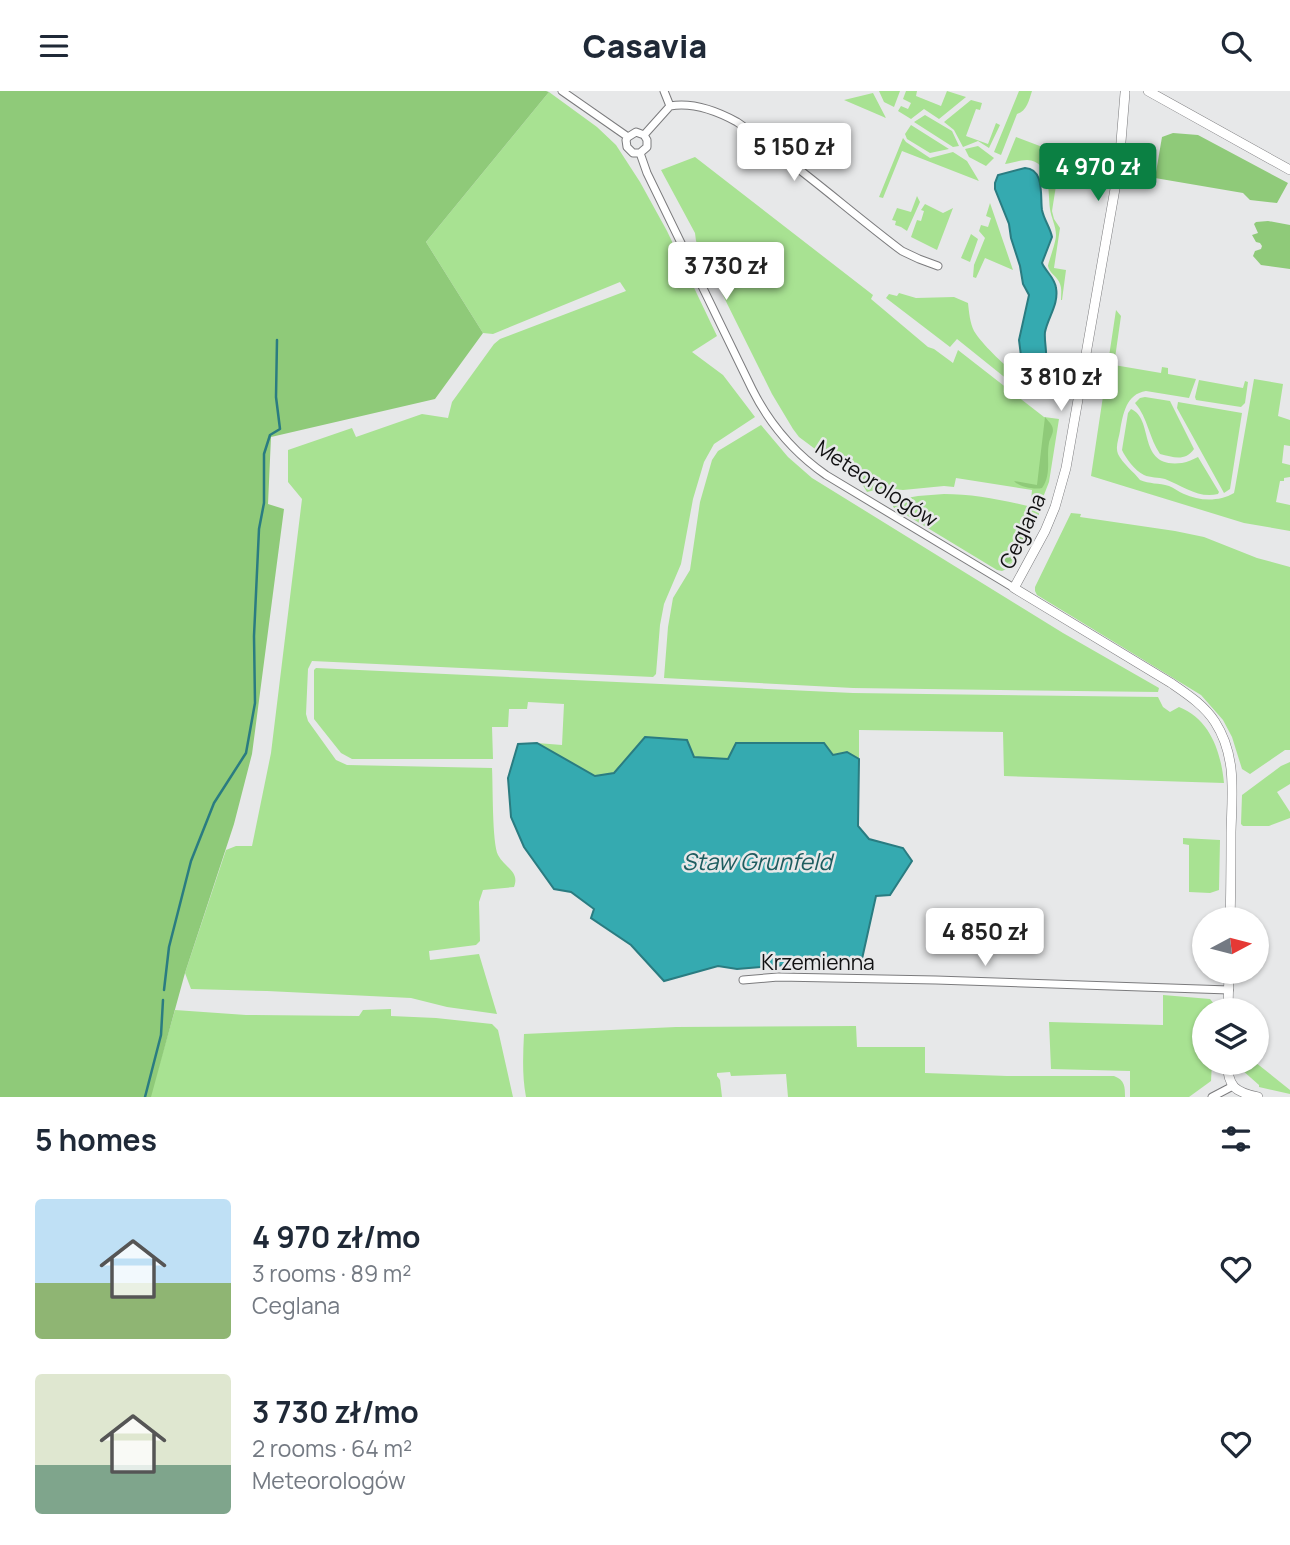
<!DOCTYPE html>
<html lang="en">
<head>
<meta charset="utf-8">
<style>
  :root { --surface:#fff; --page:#f6f6f7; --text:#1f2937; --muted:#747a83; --accent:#0b8043 }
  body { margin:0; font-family:Manrope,sans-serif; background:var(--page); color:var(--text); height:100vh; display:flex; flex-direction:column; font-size:26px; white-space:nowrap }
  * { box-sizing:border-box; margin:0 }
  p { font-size:23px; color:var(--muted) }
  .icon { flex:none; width:38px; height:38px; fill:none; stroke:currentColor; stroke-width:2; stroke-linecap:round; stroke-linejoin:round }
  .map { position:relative; height:1006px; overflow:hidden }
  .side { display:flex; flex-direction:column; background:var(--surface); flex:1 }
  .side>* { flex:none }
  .needle { width:46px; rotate:83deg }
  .fabs { position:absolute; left:1192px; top:816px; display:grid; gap:14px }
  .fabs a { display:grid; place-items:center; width:77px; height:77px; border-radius:50%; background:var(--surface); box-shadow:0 2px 5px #0004; font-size:35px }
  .price { position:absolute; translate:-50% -60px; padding:0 16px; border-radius:7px; background:#fff; color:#222; font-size:23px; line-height:46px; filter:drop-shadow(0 2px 4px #0008) }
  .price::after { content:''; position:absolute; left:50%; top:42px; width:21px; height:16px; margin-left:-10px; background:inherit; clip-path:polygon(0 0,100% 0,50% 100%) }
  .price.on { background:var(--accent); color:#fff }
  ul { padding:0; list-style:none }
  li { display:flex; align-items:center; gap:21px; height:175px; padding:0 35px }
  li span { display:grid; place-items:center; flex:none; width:196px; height:140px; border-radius:7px; color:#555 }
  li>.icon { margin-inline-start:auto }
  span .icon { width:84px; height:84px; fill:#fffc; stroke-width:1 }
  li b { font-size:30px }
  h2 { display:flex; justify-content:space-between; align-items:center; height:84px; padding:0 35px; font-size:30px }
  header { display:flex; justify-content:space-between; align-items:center; height:91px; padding:0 35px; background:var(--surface); font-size:32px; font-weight:800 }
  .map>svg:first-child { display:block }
  .green { fill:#a8e292 }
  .forest { fill:#8fca79 }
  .water { fill:#35aab0; stroke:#2a7c81; stroke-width:2 }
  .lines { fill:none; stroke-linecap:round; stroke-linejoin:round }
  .stream { stroke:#2a7c81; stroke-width:2.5 }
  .minor-casing { stroke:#7b7b7d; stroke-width:9 }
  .tertiary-casing { stroke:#7b7b7d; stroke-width:10 }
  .minor { stroke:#fff; stroke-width:7 }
  .tertiary { stroke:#fff; stroke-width:9 }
  .labels { text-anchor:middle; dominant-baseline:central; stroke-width:5; stroke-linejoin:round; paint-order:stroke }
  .street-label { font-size:21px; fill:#111112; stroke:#e7e8e9 }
  .water-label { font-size:23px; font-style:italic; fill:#1d5c5f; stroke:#e7e8e9 }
</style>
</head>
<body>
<header><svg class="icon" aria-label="menu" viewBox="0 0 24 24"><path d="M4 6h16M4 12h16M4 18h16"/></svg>Casavia<svg class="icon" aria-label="search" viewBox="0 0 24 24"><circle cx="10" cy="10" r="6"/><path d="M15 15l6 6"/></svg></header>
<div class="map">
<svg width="1290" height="1006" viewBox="0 0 1290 1006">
  <rect width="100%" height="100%" fill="#e7e8e9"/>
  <path class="green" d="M879,0H900L894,16L884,11Z
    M906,0H917L916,5L941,15L947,0L966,6L939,28L924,18L911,28L898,20L901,15L908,18L911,12L903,8Z
    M1019,0H1032C1029,9 1027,20 1017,23L1001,64L994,61Z
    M549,1L597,36L616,54L640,91L667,140L717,245L692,261L723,284L755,326L714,353L704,371L693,408L681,473L664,513L660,534L656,583L653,586L312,570L308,578L306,623L308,630L336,669L347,674L492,677C493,694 492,752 498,764C505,777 520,780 514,796L483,799L479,811L480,850L476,854L429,860L430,869L479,863L497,923L447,916L411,907L267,900L191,898L185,882L226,759L236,755H252L271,662L302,408L288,391V359L352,337L356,346L422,323L448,327L452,311L494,253L500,248L626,200L620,191L493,243L483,242L426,151Z
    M873,2L886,27L844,9Z
    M971,9L982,12L980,19L976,18L966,45L988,53L996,32L1000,34L989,57L978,50L963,56L954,39L944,31Z
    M925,24L952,40L959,55L953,56L914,31Z
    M911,34L949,58L930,62L907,48L905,43Z
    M1016,46L1061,63L1052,120L1054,128L1060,137L1054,177L1066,179L1062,209H1061C1061,203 1062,198 1060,193C1058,186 1049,182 1048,175C1048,172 1056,152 1056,144C1056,135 1051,126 1050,118C1048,101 1051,70 1027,69C1020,69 1012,72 1005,73Z
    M903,47L906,51L930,67L953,61L967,70L979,90L902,60L883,107L879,106Z
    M978,55L994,67L986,75L969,66L965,58Z
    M695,66L873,204L871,208L928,256L934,258L953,272L958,259L1044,326L1059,328L1049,391L1042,409L1039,411L1031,409L1032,399L956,387L954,396L944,395L903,399L883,397L867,401L862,393L799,346L793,338L772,303L696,150L695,142L661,79Z
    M917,105L920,111L907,140L901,136L895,134L896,130L892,129L897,117L911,121Z
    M990,112L1013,179L985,167L976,187L973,186L974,174L985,147L979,140L981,134L988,136L991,127L986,125Z
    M925,113L943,122L953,117L937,159L911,146L917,129L921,130L924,120L921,119Z
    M971,143L978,148L970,171L961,167Z
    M899,202L916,207L954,206L968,212C969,221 970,232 974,240C982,253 1003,273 1015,282L1016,291L1013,293L957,248L950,256L886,207L889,203L897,205Z
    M1116,219L1121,225L1114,274L1161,282L1162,276L1168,277V283L1196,288L1189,307L1146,300C1126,303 1123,323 1120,340C1119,347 1115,356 1118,363C1122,372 1134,381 1140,389C1149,393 1159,392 1169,395C1174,397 1179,401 1184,403C1199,410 1219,411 1234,402L1235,397L1254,288L1283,293L1278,325L1290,329V355L1284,354L1282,372L1290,374V386L1284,387V390H1280L1276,411L1290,414V440L1244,432L1091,385Z
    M1199,289L1243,297L1245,290L1248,291L1245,312L1241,316L1196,309L1195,306Z
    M1145,306L1170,310L1194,358C1185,371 1173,366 1160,363C1149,347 1148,327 1135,312L1140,307Z
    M1178,311L1242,322L1230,398L1224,402L1177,317Z
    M1131,318C1155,328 1136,378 1182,372C1188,371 1193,368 1198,366L1219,401L1218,403C1199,408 1183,395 1165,388C1159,386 1150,387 1144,384C1135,380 1125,366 1122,359L1128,322Z
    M761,334L788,366L812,387L1063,542L1159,597L1158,601L853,597L664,587L668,536L673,507L690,479L700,411L712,369L718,360Z
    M944,403C975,403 1009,410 1039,418V427L1011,476L1002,480L997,479L893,416L895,409L918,405Z
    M1071,422L1081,423L1080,426L1175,440L1204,446L1257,467L1290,476V659H1285L1250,683L1242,678L1232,646L1223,629L1201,604L1037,504L1035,500V496Z
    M316,577L853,602L1158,606L1163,616L1170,621L1179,616C1210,628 1221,661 1224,692L1004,685L1003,641L859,639V668L847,661L833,664L824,652H736L728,669L694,666L687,649L645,646L614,682L595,685L537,652L562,654L564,613L528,611L527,618H509L508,636H492L493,668H352L341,662L314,628V579Z
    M1290,671V693L1277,701L1290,721V727L1269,735H1243L1241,733L1242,704L1281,675Z
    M1183,747L1220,749L1219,799L1210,802L1189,801V754L1183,753Z
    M1163,904L1210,908L1215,914V919H1204V971H1212L1211,990L1189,1006H1130V980L1051,978L1049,931L1163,934Z
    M391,918V925L436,927L492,933L498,939L513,1006H150L175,919L246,924L359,925L363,919Z
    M856,935L857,956H925V982L1007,985H1114C1125,989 1125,996 1125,1006H788L786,983L731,985L730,981L717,982V985L720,989L722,1006H526C522,985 523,964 524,943L676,936Z
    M1242,971H1255L1290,999V1003L1259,996V994L1242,979Z"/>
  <path class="forest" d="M0,0H546L549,1L426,151L483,242L435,308L271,346L268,413L284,418L252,663L234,733L185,882L151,1006H0Z
    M1173,42L1198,44L1288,92L1277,112L1250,109L1243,102L1155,87L1162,46Z
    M1268,130L1290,134V178L1261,174L1253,165L1255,160L1261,158L1262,155L1260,152L1256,151L1252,144L1258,142L1254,133L1256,131Z
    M1045,326C1047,329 1050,331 1052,335C1055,341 1050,346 1049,352C1046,367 1052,383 1042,397C1035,399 1019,396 1014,390L1037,394Z
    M1031,421L1034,427L1033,433L1011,470L1006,472L1002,471Z"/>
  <path class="water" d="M1025,77C1045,78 1040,106 1042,119C1044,129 1050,136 1052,146L1042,172C1046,181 1055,187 1056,197C1059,213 1048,226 1045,241C1044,250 1047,259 1046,269L1038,273L1033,282L1026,279L1022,273L1019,249L1029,204L1023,193L1020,175L1011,147L1009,133L995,98V92L998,84Z
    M645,646L687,649L694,666L728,668L736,652H824L833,664L847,661L859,668L858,735L869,748L903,757L912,770L890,804L876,805L862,868L737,878L718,875L664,890L631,854L591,827L594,818L571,801L554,798L524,756L511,726L508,687L518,653L537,652L595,685L614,682Z"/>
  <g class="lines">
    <path class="stream" d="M164,899L169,856L191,770L214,712L246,662L255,612L254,545L259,438L264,412V363L270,344L280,338L276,306L277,249
      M145,1006L161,944L163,909"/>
    <g class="minor-casing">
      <path id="minor" d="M562,0L628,46
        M664,0L670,15
        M644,44L670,15C693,11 717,20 737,31C749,39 760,49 771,57C816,90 857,126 902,160L919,168L938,175
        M628,46L636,41L644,44L647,49V56L640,62
        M628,46L626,49L627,56L633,62H640
        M640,62L647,82L752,298C770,334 793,361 826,384L1014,497
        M743,889L778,886L936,889L1229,899
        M1212,1006L1233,995"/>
    </g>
    <g class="tertiary-casing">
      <path id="tertiary" d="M1148,0L1290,79
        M1125,2L1119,75L1066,377L1055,416L1045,440L1014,497L1171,592C1187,603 1204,614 1215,631C1237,665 1232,703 1231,741C1231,770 1231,799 1230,828
        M1228,919L1229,880
        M1227,971C1228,996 1235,1001 1258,1006"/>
    </g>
    <use href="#minor" class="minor"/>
    <use href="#tertiary" class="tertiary"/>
  </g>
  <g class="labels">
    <g class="street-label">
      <text transform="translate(877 392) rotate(33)">Meteorologów</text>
      <text transform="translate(1022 440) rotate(-65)">Ceglana</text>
      <text x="818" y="871">Krzemienna</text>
    </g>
    <g class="water-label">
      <text x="757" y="770">Staw Grunfeld</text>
    </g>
  </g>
</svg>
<div class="fabs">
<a><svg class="needle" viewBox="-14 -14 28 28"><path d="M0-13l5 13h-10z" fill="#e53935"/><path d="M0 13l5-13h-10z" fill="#747a83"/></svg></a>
<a><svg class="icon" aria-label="layers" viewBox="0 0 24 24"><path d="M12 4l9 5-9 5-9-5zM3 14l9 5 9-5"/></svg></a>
</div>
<b class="price" style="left:794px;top:92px">5 150 zł</b>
<b class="price on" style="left:1098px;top:112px">4 970 zł</b>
<b class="price" style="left:726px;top:211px">3 730 zł</b>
<b class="price" style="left:1061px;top:322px">3 810 zł</b>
<b class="price" style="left:985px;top:877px">4 850 zł</b>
</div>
<section class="side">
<h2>5 homes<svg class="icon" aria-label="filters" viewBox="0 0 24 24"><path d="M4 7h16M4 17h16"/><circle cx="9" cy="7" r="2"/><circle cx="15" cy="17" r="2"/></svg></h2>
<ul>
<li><span style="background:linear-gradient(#bfe0f5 60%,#8fb573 0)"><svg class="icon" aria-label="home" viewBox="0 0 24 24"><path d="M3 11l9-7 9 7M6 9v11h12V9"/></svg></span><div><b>4 970 zł/mo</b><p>3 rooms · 89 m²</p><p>Ceglana</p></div><svg class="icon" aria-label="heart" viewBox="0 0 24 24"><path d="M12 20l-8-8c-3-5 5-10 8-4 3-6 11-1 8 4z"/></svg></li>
<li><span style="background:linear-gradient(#dfe7d0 65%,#7fa58c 0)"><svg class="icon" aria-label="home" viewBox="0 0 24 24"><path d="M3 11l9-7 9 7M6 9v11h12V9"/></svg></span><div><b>3 730 zł/mo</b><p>2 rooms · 64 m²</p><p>Meteorologów</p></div><svg class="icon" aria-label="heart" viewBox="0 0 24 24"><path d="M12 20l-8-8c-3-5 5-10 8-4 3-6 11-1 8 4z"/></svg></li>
</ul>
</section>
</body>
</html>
